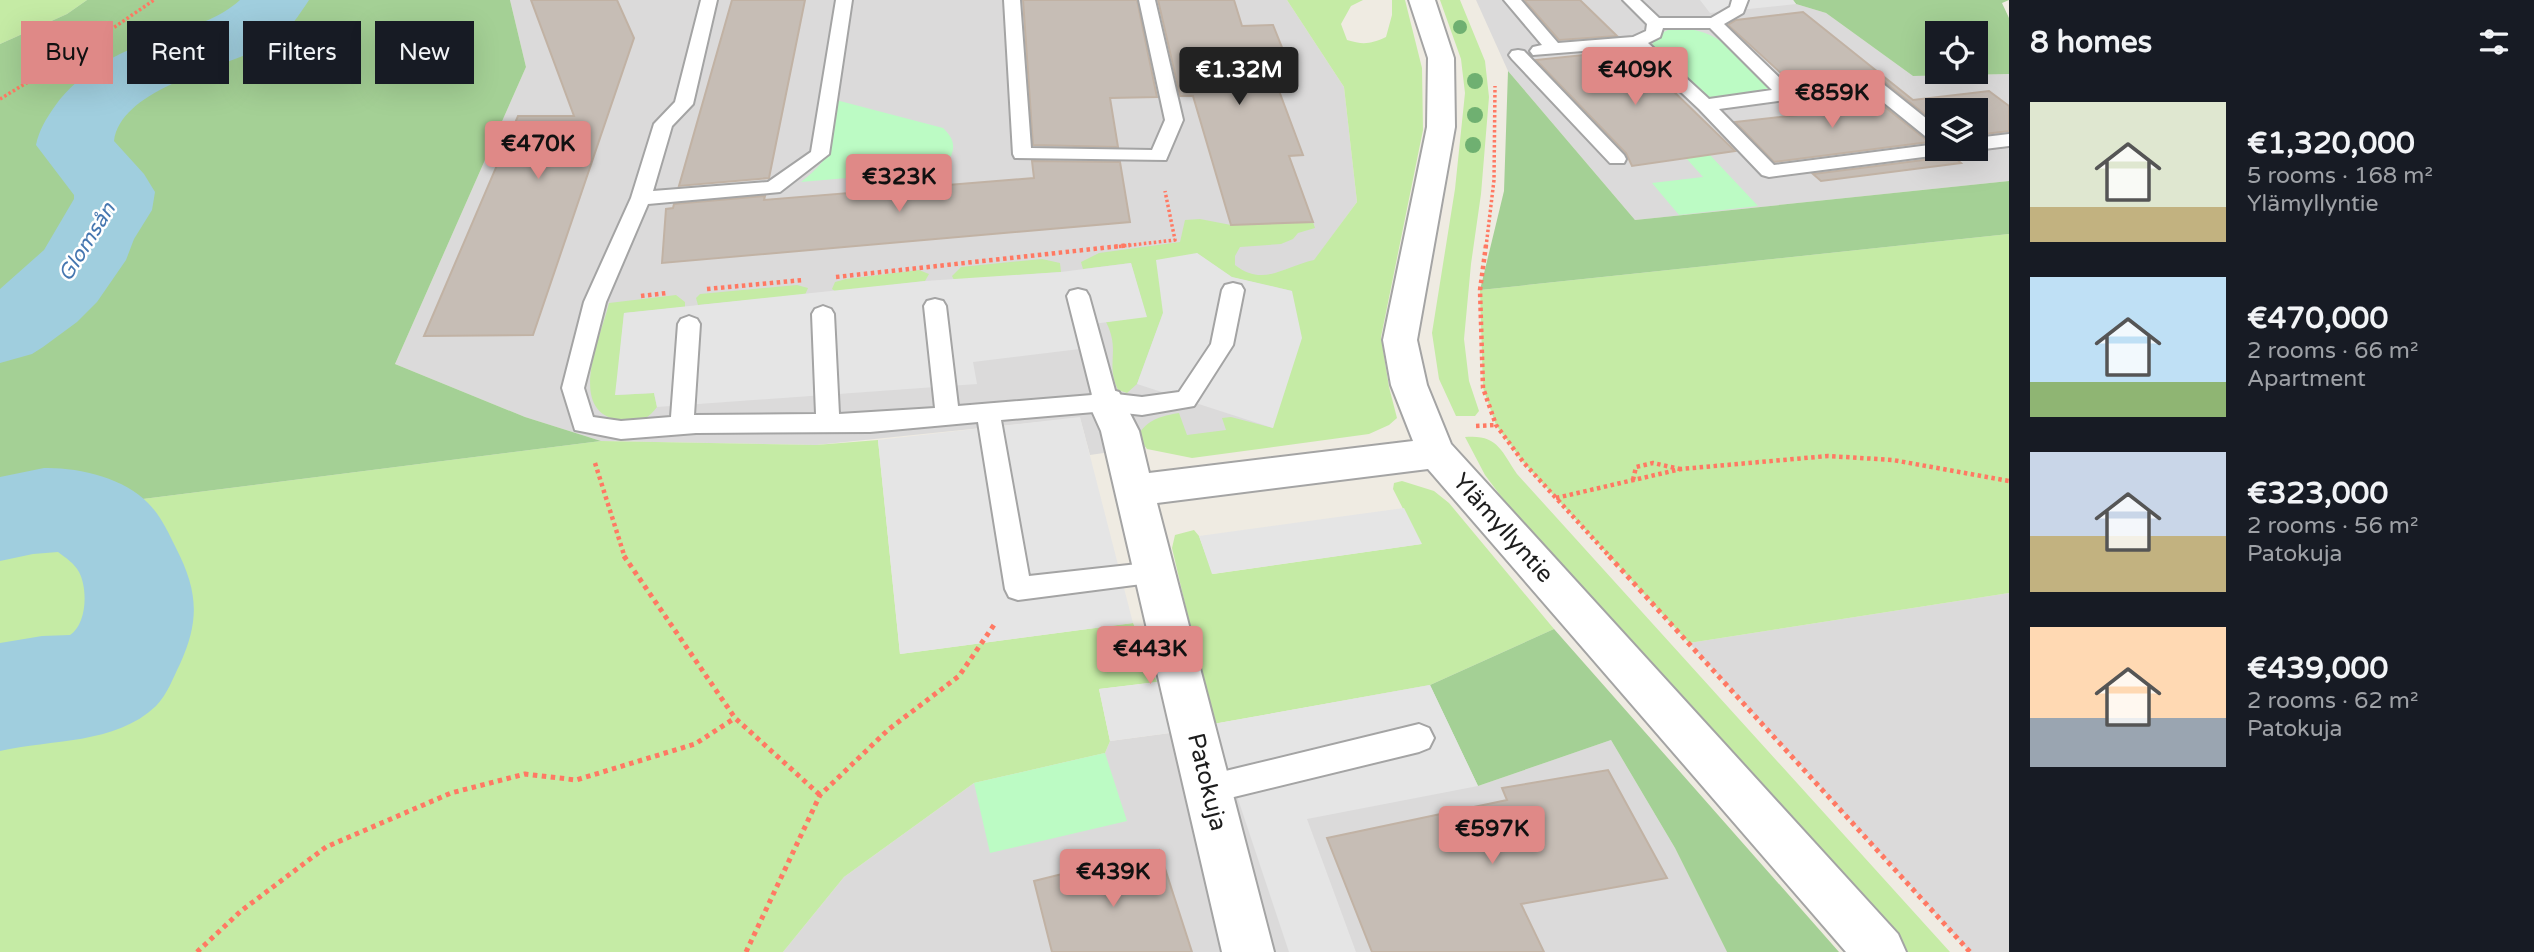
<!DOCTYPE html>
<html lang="en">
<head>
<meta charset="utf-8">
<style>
  :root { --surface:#171b24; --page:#242831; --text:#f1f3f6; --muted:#9ea1a6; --accent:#df8987 }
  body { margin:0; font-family:"Varela Round",sans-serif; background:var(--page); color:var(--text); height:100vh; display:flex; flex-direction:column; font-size:26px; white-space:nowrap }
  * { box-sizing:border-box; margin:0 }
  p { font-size:23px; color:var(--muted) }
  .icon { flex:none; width:38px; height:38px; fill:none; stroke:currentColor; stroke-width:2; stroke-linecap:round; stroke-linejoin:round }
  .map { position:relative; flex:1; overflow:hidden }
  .drawer { display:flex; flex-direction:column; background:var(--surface); width:525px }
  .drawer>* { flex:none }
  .top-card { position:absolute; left:21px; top:21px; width:665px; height:63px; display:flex; gap:14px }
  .tools { position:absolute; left:1925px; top:21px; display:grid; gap:14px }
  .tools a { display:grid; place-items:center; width:63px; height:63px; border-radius:0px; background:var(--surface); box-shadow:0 7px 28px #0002; font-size:35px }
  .price { position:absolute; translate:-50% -60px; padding:0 16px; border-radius:7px; background:var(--accent); color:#111; font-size:23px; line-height:46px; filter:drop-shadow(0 2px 4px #0008) }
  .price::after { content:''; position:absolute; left:50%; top:42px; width:21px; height:16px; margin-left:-10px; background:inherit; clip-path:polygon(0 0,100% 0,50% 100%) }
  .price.current { background:#222; color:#fff }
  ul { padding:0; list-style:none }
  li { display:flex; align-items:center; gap:21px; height:175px; padding:0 21px }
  li span { display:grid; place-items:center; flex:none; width:196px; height:140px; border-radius:0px; color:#555 }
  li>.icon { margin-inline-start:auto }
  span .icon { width:84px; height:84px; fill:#fffc; stroke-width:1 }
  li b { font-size:30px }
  h2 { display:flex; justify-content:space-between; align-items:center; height:84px; padding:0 21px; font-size:30px }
  .chip { padding:0 24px; border-radius:0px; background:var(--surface); box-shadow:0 7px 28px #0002; font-size:24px; line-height:63px }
  .chip.current { background:var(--accent); color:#111 }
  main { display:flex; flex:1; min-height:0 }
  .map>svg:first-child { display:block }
  .residential { fill:#dbdada; fill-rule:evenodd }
  .grass { fill:#c5eba5 }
  .forest { fill:#a4d095; fill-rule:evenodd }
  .park { fill:#bcfbc4 }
  .parking { fill:#e5e5e5 }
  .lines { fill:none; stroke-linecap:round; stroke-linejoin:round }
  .river { fill:#a0cede; fill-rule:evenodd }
  .building { fill:#c6bdb5; stroke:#c1b2a4; stroke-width:2 }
  .service-casing { stroke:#a4a4a4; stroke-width:4 }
  .minor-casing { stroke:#a4a4a4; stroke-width:4 }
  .path-far2 { stroke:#ff7963; stroke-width:3.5; stroke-dasharray:2.5 2.5; stroke-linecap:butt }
  .path-far1 { stroke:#ff7963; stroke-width:4.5; stroke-dasharray:3.5 3.5; stroke-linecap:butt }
  .path { stroke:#ff7963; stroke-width:5; stroke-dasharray:4.5 4.5; stroke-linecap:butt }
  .service { fill:#fff; fill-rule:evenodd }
  .minor { fill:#fff; fill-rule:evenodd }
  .tree { fill:#6fb071 }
  .labels { text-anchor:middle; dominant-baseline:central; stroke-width:5; stroke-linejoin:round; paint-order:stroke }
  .far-water-label { font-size:21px; font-style:italic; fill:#4677b0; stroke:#fff }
  .street-label { font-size:24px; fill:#1d1d1d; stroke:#fff }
</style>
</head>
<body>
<main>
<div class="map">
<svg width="2009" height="952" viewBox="0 0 2009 952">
  <rect width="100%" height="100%" fill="#efebe2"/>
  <path class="residential" d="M510,0H1287L1344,87L1357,202L1292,291L1302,338L1273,428L1090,455L1080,418L816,445L601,441L525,417L395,364L526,67Z
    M1476,0H1793L1796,4L1826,13L1913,76L2009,74V181L1635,220L1508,71ZM1937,110H1976V149H1937Z
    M2009,593V952H1970L1689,643Z
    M1430,685L1478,786L1611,740L1675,848L1727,952H783L844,877L974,783L1105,753L1110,741L1170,733Z"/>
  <path class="grass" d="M0,0H87L67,14L0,44Z
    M1287,0H1363L1351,6L1341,24L1347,40C1363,45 1371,44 1386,37L1392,15V0H1405L1422,68L1423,130L1381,337L1389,387L1397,418L1389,425L1369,434L1192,458L1147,449L1141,441L1140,432C1151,418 1162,416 1179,413L1187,435L1226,430L1222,418L1231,417L1273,428L1292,291L1231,277L1197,253L1163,313L1137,384L1127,393L1118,390C1105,363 1121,351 1106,322L1146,316L1131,263L1083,269L1081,262L1099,253L1180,242L1185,220L1200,219L1231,225L1313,222L1315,228L1298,233L1293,239L1281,244L1240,247L1235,256V265C1263,287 1283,267 1314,260L1357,202L1344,87Z
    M1440,0H1460L1485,61L1489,97L1481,194L1471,264L1464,339L1469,381L1479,411L1475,416H1456L1439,379L1432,333L1455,189L1465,93L1461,59Z
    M2009,234V593L1689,643L1524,463L1496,425L1483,388L1480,290Z
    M1042,259L1060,263L1061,272L954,280L952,276L961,267Z
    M919,270L929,274L925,281L836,292L832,289L835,282L846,279Z
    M797,285L808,288L805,295L698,305L696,298L700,294Z
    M676,295L685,302V307L624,313L616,395L654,393L657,407C648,419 640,423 624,421C564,415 600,340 609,303Z
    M1465,437C1497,434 1501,450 1517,474L1950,952H1906L1506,503L1485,475Z
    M878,440L900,654L1133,623L1157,682L1099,689L1110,741L1105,753L974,783L844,877L783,952H0V517L601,441L816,445Z
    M1402,481L1434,491L1449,503L1554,629L1430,685L1213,724L1172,548L1175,535L1194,530L1199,536L1213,574L1421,544L1393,489L1394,483Z"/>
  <path class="forest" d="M87,0H510L526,67L395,364L525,417L601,441L0,517V44L67,14Z
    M1793,0H2009L2002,3L2009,18V74L1913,76L1826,13L1796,4ZM1976,33V72H1937V33Z
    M1508,71L1635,220L2009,181V234L1480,290L1504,191Z
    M1554,629L1839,952H1727L1675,848L1611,740L1478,786L1430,685Z"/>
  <path class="park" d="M1672,28C1720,27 1737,55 1769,86L1770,90L1705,98L1652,45L1656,36Z
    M836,100L943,128C952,137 956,144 951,156L916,172L801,182C837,154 832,142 836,100Z
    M1710,155L1758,206L1679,215L1652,183L1703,177L1686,158Z
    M1105,753L1127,821L990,853L974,783Z"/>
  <path class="parking" d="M1700,0H1793L1796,4L1710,13Z
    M1197,253L1232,277L1292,291L1302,338L1273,428L1137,384L1163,313L1156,260Z
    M1131,263L1147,317L1085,325L1088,348L973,362L977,384L657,407L654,393L615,395L624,313L925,281L1061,272Z
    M1080,417L1133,623L900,654L878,440Z
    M1404,508L1422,544L1212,574L1199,536Z
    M1157,682L1170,733L1110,741L1099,689Z
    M1430,685L1478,786L1307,819L1356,952H1289L1213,724Z"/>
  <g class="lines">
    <path class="river" d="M240,0H309C299,15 289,31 274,41C234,67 122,84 114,141L144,174L155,192L152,210L134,239L126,260L97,302L77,322L43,347L32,354L0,363V289L44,250L74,199V195L36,145C39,130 46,119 55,106C81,69 126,49 167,35C193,26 219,19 240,0Z
      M44,468C77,467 125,478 148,503C161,516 168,532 176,548C198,591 200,620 180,664C173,678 167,695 156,706C115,745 51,739 0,751V643L42,636L70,635C87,624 88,589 79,572C74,563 66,558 58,552L33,554L0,561V477Z"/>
  </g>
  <path class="building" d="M531,0H617L634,38L533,335L424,336L518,116H574Z
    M732,0H805L769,178L679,186Z
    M1023,0H1137L1157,97L1110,98L1118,147L1033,145Z
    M1158,0H1234L1242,26L1273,25L1295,80H1275L1303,155L1289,156L1313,222L1231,225L1193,96H1180Z
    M1524,0H1580L1617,36L1559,40Z
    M1803,12L1913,100L1989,91L2009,106V131L1976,135V110H1937V124L1877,76L1794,85L1728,25L1736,20Z
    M1631,50L1735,151L1632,166L1626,153L1536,60Z
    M1866,92L1929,142L1774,162L1735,122L1826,112L1811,99Z
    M1948,152L1961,163L1821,181L1813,174L1939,158Z
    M1032,161L1120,162L1130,222L662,263L666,209L673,208L674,204L765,196L764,200L1034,178Z
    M1608,770L1667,878L1521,904L1544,952H1372L1327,838L1507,800L1502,788Z
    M1159,850L1192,952H1052L1034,881Z"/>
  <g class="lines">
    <g class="service-casing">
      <path id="service" d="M701,0H717L693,104L672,126L653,191L768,182L811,152L836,0H852L829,154L780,192L648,204L606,302L584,388L593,417L621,421L671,417L678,324L681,319L689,316L697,319L700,324L694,415L816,414L812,314L815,309L823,306L831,309L834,314L839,414L935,408L924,306L927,301L935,299L943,301L946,306L958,406L1092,395L1067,296L1070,291L1078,289L1086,291L1089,296L1116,394L1142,397L1179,392L1211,344L1222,290L1225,285L1233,283L1241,285L1244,290L1233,345L1194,406L1142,415L1106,411L1001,420L1029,576L1156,562L1165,565L1169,573L1165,581L1018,600L1009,597L1005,589L978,422L870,432L696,433L621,439L575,430L562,388L584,302L631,198L654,124L675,102Z
        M1004,0H1020L1031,148L1152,150L1165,120L1139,0H1155L1183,120L1166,160L1015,158L1013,154Z
        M1504,0H1521L1558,43L1633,37L1646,31L1647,24L1623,0H1640L1659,18H1711L1730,7L1732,0H1748L1743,13L1724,24L1790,88L1871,78L1877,79L1937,127V141L1930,140L1867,89L1719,109L1774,165L1937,144V149H1948L1939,155L1769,177L1762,175L1699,109L1633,47L1533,55L1530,51L1533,47L1542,45ZM1663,28H1710L1772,90L1709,99L1648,43L1660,37Z
        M1518,50L1524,51L1624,155L1626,159L1624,163H1610L1512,59L1509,55L1512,51Z
        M2009,134V146L1976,150L1973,149H1976V138Z
        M1419,724L1429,728L1434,738L1429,748L1419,752L1209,803L1198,799L1194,789L1198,779L1209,775Z"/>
    </g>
    <g class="minor-casing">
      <path id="minor" d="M1409,0H1435L1454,58L1455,127L1417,340L1427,385L1451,444L1898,934L1906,952H1846L1428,469L1157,503L1274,952H1222L1101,431L1088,402L1093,392L1106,388L1119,392L1139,431L1149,473L1413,441L1391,385L1383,340L1427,127L1428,58Z"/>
    </g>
    <path class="path-far2" d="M0,99L84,48L154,0
      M1114,247L1175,240L1165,191
      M1486,247L1494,180L1495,86"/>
    <path class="path-far1" d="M1486,245L1480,290L1483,388L1496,425L1524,463L1611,558
      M836,277L1130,245
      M707,289L803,280
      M641,296L667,293
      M1476,426L1496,425
      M595,463L625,558
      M1633,480L1636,467L1653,463L1680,469
      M1556,498L1681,469L1828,456L1893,460L2009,481"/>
    <path class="path" d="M624,556L735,718L820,795
      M1609,556L1970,952
      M197,952L241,911L326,847L451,793L525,774L576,780L695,744L735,718
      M746,952L820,795L889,729L959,676L996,622"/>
    <use href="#service" class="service"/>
    <use href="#minor" class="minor"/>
  </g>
  <g class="tree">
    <circle cx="1460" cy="27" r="7"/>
    <circle cx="1475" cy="81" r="8"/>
    <circle cx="1475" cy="115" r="8"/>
    <circle cx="1473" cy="145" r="8"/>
  </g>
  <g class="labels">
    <g class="far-water-label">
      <text transform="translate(87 242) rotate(-58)">Glomsån</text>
    </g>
    <g class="street-label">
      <text transform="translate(1503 528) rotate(48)">Ylämyllyntie</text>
      <text transform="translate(1207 782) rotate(76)">Patokuja</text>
    </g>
  </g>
</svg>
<div class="tools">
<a><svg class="icon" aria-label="locate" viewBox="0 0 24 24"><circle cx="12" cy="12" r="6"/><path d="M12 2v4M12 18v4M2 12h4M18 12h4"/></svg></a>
<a><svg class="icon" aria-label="layers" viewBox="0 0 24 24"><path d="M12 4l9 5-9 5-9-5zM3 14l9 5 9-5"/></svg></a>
</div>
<b class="price current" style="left:1239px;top:107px">€1.32M</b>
<b class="price" style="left:1635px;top:107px">€409K</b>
<b class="price" style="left:1832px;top:130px">€859K</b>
<b class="price" style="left:538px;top:181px">€470K</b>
<b class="price" style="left:899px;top:214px">€323K</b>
<b class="price" style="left:1150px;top:686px">€443K</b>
<b class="price" style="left:1492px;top:866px">€597K</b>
<b class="price" style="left:1113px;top:909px">€439K</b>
<div class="top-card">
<a class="chip current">Buy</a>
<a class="chip">Rent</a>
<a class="chip">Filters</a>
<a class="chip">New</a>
</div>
</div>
<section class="drawer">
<h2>8 homes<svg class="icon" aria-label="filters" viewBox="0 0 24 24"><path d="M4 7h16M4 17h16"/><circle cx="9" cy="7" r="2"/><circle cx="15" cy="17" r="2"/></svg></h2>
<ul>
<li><span style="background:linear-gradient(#dfe7d0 75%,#c2b280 0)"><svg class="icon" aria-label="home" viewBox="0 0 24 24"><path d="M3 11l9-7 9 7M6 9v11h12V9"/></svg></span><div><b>€1,320,000</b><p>5 rooms · 168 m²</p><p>Ylämyllyntie</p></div></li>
<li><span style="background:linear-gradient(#bfe0f5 75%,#8fb573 0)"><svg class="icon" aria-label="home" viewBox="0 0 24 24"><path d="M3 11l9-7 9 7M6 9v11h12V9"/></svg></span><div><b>€470,000</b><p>2 rooms · 66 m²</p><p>Apartment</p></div></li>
<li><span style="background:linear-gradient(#c9d6e8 60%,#c2b280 0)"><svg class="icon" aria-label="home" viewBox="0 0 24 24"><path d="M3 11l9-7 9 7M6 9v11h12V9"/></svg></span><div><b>€323,000</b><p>2 rooms · 56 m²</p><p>Patokuja</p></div></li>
<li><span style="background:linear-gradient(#ffd9b3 65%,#9aa5b1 0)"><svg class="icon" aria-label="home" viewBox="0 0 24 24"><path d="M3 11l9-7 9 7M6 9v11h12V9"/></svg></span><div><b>€439,000</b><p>2 rooms · 62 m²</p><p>Patokuja</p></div></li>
</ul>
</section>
</main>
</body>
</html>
